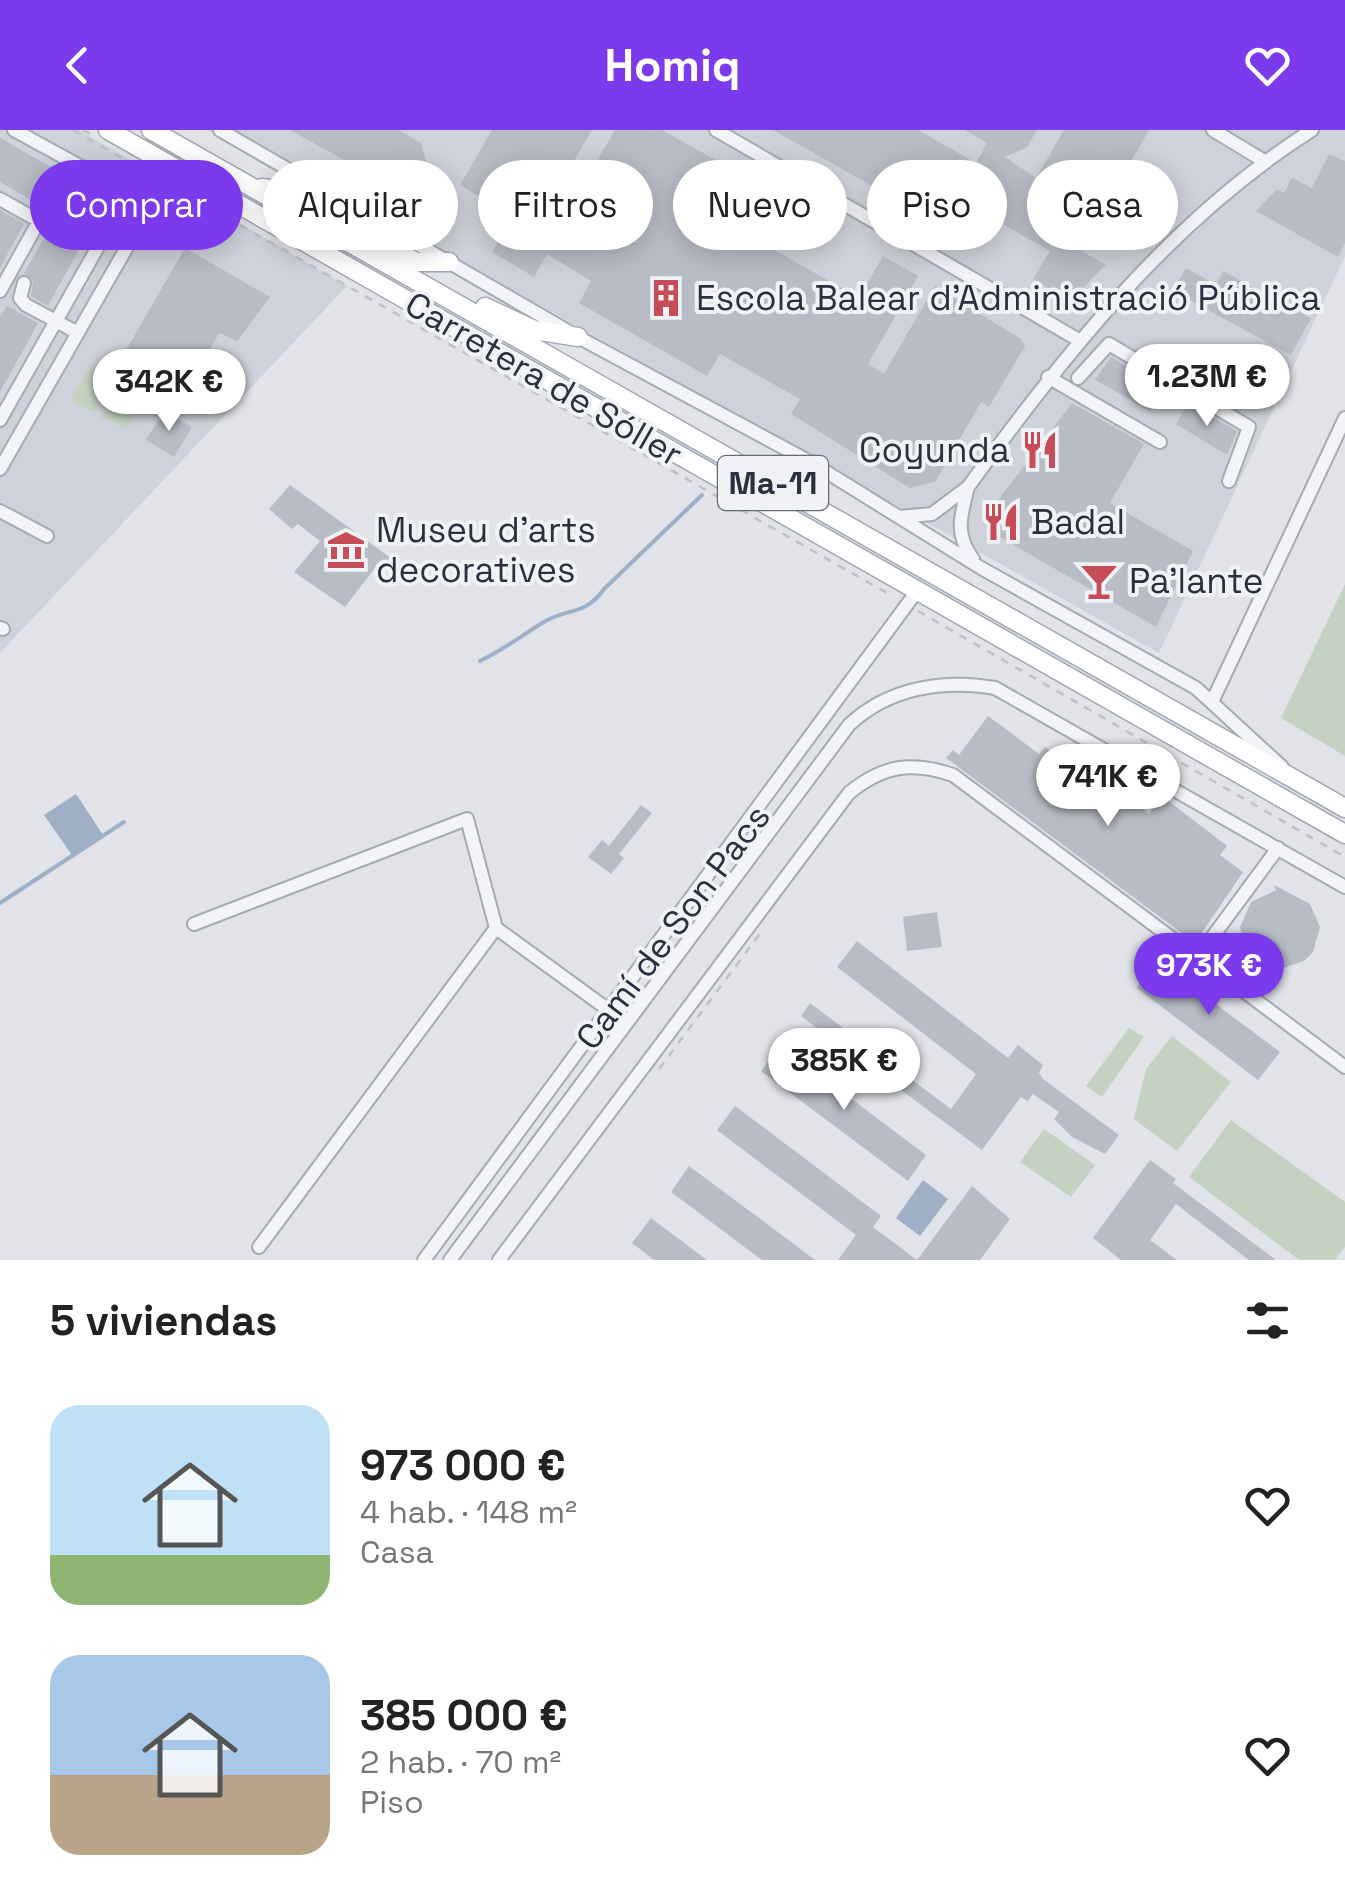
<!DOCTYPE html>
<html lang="es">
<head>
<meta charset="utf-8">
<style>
  :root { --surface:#fff; --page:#f2f2f2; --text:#222; --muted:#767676; --accent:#7c3aed }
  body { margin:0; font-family:"Space Grotesk",sans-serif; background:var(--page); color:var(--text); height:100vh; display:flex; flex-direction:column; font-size:38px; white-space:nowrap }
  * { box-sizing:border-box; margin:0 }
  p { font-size:32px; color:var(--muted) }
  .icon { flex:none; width:55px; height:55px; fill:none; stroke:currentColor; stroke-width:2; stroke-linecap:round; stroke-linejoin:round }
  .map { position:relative; height:1130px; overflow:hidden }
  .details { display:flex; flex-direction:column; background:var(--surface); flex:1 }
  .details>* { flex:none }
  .hud { position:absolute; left:30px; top:30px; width:1285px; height:90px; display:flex; gap:20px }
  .price { position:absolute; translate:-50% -85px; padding:0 22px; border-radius:35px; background:#fff; color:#222; font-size:32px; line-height:65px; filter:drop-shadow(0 2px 5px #0008) }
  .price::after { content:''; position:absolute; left:50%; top:60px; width:30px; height:22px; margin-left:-15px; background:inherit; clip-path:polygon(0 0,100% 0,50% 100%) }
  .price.selected { background:var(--accent); color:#fff }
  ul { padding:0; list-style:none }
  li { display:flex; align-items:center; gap:30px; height:250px; padding:0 50px }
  li span { display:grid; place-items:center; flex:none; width:280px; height:200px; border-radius:30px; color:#555 }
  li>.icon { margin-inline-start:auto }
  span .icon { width:120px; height:120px; fill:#fffc; stroke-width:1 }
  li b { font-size:42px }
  h2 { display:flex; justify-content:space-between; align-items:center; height:120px; padding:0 50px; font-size:42px }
  .chip { padding:0 35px; border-radius:45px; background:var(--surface); box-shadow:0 5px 25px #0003; font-size:35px; line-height:90px }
  .chip.selected { background:var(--accent); color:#fff }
  header { display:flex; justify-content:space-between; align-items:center; height:130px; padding:0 50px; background:var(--accent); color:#fff; font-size:45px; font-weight:700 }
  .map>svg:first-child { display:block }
  .built { fill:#cfd2da }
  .green { fill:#c5d2c2 }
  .water { fill:#9eafc6 }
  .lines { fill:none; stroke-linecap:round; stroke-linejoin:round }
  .stream { stroke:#9eafc6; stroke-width:4 }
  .building { fill:#b8bcc5 }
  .minor-casing { stroke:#a6aab3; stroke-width:16 }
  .major-casing { stroke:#a1a7b4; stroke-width:21 }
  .path { stroke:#bfc1c7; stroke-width:2.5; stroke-dasharray:8 8; stroke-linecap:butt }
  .minor { stroke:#f3f4f7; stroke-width:12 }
  .major { stroke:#fff; stroke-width:18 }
  .labels { text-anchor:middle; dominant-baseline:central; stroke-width:8; stroke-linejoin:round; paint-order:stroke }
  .shield { fill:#f0f2f6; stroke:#656a76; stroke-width:2.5 }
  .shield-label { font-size:32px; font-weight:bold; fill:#2a303f }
  .poi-label { font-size:35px; fill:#2a303f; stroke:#f0f2f6; text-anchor:start }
  .street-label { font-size:35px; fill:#2a303f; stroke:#f0f2f6 }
</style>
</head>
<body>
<header><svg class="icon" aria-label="back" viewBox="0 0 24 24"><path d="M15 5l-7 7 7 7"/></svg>Homiq<svg class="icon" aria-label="heart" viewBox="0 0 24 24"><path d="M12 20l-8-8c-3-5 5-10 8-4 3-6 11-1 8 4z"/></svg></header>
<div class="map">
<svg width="1345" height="1130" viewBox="0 0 1345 1130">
  <rect width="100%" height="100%" fill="#e1e3e9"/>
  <path class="built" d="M0,0H79L347,156L0,523Z
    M207,0H1345V126L1159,523L470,136Z"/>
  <path class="green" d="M90,235L113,248L94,282L71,269Z
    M122,249L146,262L126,299L102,287Z
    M1345,454V626L1281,588Z
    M1129,898L1144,907L1102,967L1086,956Z
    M1172,906L1231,952L1177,1021L1134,989L1146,939Z
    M1231,990L1345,1072V1117L1335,1130H1299L1189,1047Z
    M1044,999L1095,1035L1071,1067L1020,1032Z"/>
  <path class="water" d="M76,664L103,705L72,725L44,685Z
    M923,1050L948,1069L920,1106L896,1088Z"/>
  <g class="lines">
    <path class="stream" d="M480,531C506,518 520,507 542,493C568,477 584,487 604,459L702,365
      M0,773L124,692"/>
  </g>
  <path class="building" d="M290,0H399L421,13L432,51L420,72Z
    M492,0H592L560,55L577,65L615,0H662L800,77L776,121L859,168L883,126L918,146L868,234L884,244L935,156L1021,209L1025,216L989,277L981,272L935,352L910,358L791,284L800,269L720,224L707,246L579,173L591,151L547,124L534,147L492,122L513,86L460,55Z
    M773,0H918L976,33L987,13L965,0H1037L1027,17L1005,27L1036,48L1064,0H1149L1107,73L1074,54L1047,101L1106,135L1077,164L1063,156L1058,164L1033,149L1050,121L992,88L977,115Z
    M0,8L106,69L48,176L31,166L33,150L24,143L57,85L0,52Z
    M1329,24L1345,31V113L1338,127L1256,81L1277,59L1284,63L1292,48L1312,58Z
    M0,80L24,94L0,138Z
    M185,118L270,167L237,211L219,203L201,236L230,250L212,280L121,229Z
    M1186,138L1216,155L1223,141L1311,188L1291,225L1173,161Z
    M7,176L38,193L0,262V187Z
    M1111,227L1163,258L1150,281L1095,250Z
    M1072,273L1144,314L1110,373L1193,421L1156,497L995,404L990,381Z
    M1188,273L1237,301L1227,325L1176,294Z
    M164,281L192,297L174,327L146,310Z
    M290,355L392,429L381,445L374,439L345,477L294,442L320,411L298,394L292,399L269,379Z
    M988,586L1039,624L1045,617L1122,676L1128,667L1149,684L1162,666L1227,716L1220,725L1243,742L1195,813L946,628L953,620L959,625Z
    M641,675L652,683L619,724L624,728L611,744L588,727L602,710L609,716Z
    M1274,755L1310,774L1320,797L1313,822L1304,831L1280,839L1257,832L1247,822L1240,797L1251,772L1276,760Z
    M937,782L942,817L907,821L903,787Z
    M857,811L1008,928L1018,915L1043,935L1039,943L1043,949L1119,1005L1105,1024L1072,1007L1054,989L1059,982L1033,964L1028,971L1021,967L982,1020L801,886L810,873L951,979L976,944L837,837Z
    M1217,817L1224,822L1209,836L1197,860L1280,922L1258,950L1137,858L1157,831L1174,843L1176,854L1188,856Z
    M780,915L926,1025L908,1051L761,941Z
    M735,976L881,1086L873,1097L917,1130L972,1056L1010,1089L980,1130H838L856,1105L717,1000Z
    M1150,1030L1176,1049L1173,1053L1276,1130H1249L1176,1074L1150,1110L1177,1130H1121L1093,1108Z
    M689,1036L763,1091L815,1130H762L671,1062Z
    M651,1088L707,1130H654L632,1113Z"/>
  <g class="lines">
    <g class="minor-casing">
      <path id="minor" d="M220,0L578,207L812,333L981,438L1196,558L1282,637
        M716,0L1077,209
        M1213,0L1264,31
        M0,69L39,91L0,161
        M24,153L20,168L26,175L78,203
        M1048,247L1160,312
        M1078,248L1109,214L1249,297L1229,351
        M0,290L129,62
        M0,339L151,75L14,0
        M968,357C1066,223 1170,90 1312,0
        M0,381L47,406
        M899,387L932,384L968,357C961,385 954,404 973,429
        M0,498L3,499
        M1212,572L1345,288
        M194,794L467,689L496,798L610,881
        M1217,841L1345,937
        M1183,847L1278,718
        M259,1117L496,798
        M424,1130L917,461
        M450,1130L849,595C888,558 942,549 995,558L1345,757
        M499,1130L849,663C883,635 912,631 953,645L1197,827"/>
    </g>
    <g class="major-casing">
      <path id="major" d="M108,0L1345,704
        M151,0L1345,678
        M262,58L284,61L416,132H449
        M485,177L534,200L578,207"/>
    </g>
    <path class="path" d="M73,0L894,467
      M83,0L96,7
      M918,481L1345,727
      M659,939L762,801"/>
    <use href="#minor" class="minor"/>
    <use href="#major" class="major"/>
  </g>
  <defs>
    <g id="building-bare" transform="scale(3)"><path d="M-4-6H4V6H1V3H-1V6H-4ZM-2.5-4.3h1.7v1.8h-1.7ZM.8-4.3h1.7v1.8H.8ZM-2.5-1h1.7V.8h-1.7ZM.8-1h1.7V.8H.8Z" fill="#c64d57" stroke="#f0f2f6" stroke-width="2.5" paint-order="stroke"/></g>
    <g id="restaurant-bare" transform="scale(3)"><path d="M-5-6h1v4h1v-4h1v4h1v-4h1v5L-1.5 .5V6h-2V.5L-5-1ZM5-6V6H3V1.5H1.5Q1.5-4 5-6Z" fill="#c64d57" stroke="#f0f2f6" stroke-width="2.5" paint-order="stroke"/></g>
    <g id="museum-bare" transform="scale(3)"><path d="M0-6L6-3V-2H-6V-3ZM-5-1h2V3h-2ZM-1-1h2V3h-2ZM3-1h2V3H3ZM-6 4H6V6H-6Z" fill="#c64d57" stroke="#f0f2f6" stroke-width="2.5" paint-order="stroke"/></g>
    <g id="bar-bare" transform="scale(3)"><path d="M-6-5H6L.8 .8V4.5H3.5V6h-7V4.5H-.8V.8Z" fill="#c64d57" stroke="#f0f2f6" stroke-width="2.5" paint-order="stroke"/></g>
  </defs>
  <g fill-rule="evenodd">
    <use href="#building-bare" x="666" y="168"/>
    <use href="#restaurant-bare" x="1040" y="320"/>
    <use href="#restaurant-bare" x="1001" y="392"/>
    <use href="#museum-bare" x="346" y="420"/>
    <use href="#bar-bare" x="1099" y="451"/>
  </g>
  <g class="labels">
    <rect class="shield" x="718" y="326" width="110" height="54" rx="8"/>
    <g class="shield-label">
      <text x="773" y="353">Ma-11</text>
    </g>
    <g class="poi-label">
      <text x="696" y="168">Escola Balear d'Administració Pública</text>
      <text x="1010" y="320" text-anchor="end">Coyunda</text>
      <text x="1031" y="392">Badal</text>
      <text x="376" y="400">Museu d'arts<tspan x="376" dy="40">decoratives</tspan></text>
      <text x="1129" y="451">Pa'lante</text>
    </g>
    <g class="street-label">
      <text transform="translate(544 249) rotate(30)">Carretera de Sóller</text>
      <text transform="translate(673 797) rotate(-53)">Camí de Son Pacs</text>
    </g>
  </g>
</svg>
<b class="price" style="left:1207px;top:299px">1.23M €</b>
<b class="price" style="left:169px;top:304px">342K €</b>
<b class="price" style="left:1108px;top:699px">741K €</b>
<b class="price selected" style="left:1209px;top:888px">973K €</b>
<b class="price" style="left:844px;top:983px">385K €</b>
<div class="hud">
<a class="chip selected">Comprar</a>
<a class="chip">Alquilar</a>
<a class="chip">Filtros</a>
<a class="chip">Nuevo</a>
<a class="chip">Piso</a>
<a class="chip">Casa</a>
</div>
</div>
<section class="details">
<h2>5 viviendas<svg class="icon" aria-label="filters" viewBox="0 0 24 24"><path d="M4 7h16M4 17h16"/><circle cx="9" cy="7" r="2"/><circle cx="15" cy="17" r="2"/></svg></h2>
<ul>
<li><span style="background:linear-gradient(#bfe0f5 75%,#8fb573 0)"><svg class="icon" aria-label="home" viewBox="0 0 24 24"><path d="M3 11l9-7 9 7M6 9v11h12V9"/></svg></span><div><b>973 000 €</b><p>4 hab. · 148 m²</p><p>Casa</p></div><svg class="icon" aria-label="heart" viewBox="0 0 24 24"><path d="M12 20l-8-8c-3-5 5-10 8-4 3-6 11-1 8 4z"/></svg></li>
<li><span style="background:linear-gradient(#a9c7e8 60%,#b9a48a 0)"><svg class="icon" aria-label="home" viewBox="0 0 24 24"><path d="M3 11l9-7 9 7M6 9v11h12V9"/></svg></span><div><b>385 000 €</b><p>2 hab. · 70 m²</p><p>Piso</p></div><svg class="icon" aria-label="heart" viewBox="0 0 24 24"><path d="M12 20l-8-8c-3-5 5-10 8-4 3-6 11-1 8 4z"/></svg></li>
</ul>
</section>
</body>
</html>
